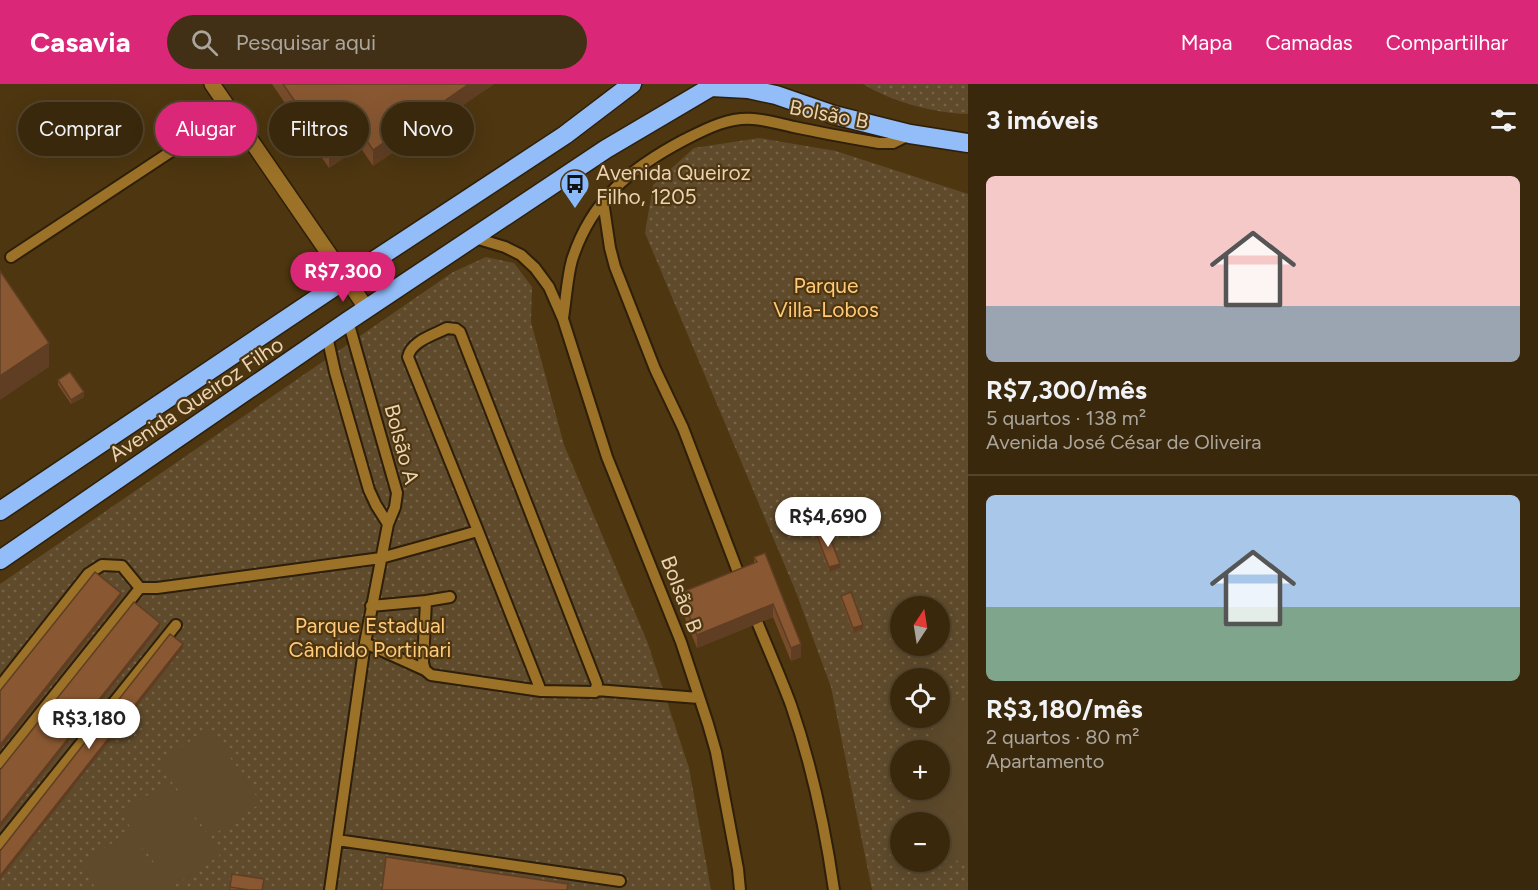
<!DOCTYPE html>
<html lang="pt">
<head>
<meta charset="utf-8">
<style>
  :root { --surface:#3a280c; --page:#413015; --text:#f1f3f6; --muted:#aba69d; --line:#54442d; --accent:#db2777 }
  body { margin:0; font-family:Figtree,sans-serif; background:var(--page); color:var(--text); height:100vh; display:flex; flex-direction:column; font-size:22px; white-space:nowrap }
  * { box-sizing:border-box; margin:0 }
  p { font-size:20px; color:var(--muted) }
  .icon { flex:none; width:33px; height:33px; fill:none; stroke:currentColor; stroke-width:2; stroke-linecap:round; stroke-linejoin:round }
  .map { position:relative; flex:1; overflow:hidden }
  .panel { display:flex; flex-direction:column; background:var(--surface); width:570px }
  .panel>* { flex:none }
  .top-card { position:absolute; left:18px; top:18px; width:570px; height:54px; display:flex; gap:12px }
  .needle { width:39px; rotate:12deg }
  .fabs { position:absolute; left:890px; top:512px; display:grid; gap:12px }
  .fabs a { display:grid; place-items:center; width:60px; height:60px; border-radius:50%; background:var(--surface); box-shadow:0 6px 24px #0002,0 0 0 2px var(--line); font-size:30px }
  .price { position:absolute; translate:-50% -51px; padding:0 14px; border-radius:21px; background:#fff; color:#222; font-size:20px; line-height:39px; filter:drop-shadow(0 2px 3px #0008) }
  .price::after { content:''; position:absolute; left:50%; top:36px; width:18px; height:14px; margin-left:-9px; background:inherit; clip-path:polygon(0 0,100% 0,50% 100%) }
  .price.current { background:var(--accent); color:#fff }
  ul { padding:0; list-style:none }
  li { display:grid; align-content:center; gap:12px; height:318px; padding:0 18px }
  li+li { border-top:2px solid var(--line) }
  li span { display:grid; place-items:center; height:186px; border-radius:9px; color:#555 }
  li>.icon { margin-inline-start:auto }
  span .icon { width:108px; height:108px; fill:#fffc; stroke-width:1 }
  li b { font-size:26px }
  h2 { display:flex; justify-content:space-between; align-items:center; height:72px; padding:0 18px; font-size:26px }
  .chip { padding:0 21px; border-radius:27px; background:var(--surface); box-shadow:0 6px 24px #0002,0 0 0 2px var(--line); font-size:21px; line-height:54px }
  .chip.current { background:var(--accent); color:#fff }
  header { display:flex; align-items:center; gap:36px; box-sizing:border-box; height:84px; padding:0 30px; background:var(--accent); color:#fff }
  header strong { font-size:28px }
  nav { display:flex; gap:33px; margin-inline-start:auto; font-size:21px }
  .search { width:420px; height:54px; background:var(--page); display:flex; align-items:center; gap:15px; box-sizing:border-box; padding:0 21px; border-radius:33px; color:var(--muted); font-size:22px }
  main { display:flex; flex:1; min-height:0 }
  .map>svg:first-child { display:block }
  .grass { fill:url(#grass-dots); fill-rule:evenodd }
  .pitch { fill:#5f4b2c }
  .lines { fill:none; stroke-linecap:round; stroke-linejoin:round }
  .lane-casing { stroke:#2d1f09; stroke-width:14 }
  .secondary-casing { stroke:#2d1f09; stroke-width:18 }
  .highway-casing { stroke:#2d1f09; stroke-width:21 }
  .lane { stroke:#9c7128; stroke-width:10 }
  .secondary { stroke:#9c7128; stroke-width:15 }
  .highway { stroke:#93bdf8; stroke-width:18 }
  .wall { fill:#764c2b }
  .shaded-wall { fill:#603e23 }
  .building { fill:#895832; stroke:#603e23; stroke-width:1.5 }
  .labels { text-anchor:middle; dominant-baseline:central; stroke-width:4.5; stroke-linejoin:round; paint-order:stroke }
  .street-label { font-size:21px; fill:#ebd3b1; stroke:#4d3610 }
  .poi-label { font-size:21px; fill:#ebd3b1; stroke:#4d3610; text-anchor:start }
  .park-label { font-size:21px; fill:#ffca7b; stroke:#4d3610 }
</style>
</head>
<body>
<header>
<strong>Casavia</strong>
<div class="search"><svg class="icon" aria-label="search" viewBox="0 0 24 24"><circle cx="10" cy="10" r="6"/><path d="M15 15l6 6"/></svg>Pesquisar aqui</div>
<nav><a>Mapa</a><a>Camadas</a><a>Compartilhar</a></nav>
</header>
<main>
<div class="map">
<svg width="968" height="806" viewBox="0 0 968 806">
  <defs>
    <pattern id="grass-dots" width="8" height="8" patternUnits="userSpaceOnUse" patternTransform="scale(1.5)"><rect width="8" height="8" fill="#5f4b2c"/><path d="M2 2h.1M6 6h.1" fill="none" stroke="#766448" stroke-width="1.8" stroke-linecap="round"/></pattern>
  </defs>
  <rect width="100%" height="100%" fill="#4d3610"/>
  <path class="grass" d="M863,0H968V30C934,29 892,18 863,0Z
    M759,54L836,67L968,110V806H872L831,603L796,508L645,149L653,101L694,64ZM900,522H939V561H900ZM900,594H939V633H900ZM900,666H939V705H900ZM900,738H939V777H900Z
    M486,173L514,179L532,203L531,238L564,361L647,557L689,684L711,806H0V500L453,188Z"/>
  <path class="pitch" d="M940,615L968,621V779L939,773V738H909L918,705H939V666H927L936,633H939Z
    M210,644L261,719L210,753L159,678Z
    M169,697L220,771L171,804L121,729Z
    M130,747L170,806H97L80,781Z"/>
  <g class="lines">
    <g class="lane-casing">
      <path id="lane" d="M603,117L610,164L615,183L655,285L683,344L741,496
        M475,154L505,163L521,171L535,184L549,203L563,235L607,373L681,558L708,640L716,668L738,785L740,806
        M11,173L231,28
        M563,234C566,216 567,194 572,176C591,116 631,84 684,56C706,45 728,33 753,35C767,36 780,40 794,43C822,49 850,54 879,59H893L909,51
        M447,244L456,245L460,248L597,600L595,608L541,607L478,447L408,273C411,257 434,251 447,244Z
        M327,252L335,288L369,406L376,421L388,440
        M426,517L450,513
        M371,522L426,517L423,579L425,586L431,591L541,607
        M758,540C769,567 781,594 791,621C812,682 825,743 834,806
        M365,559L425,586
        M0,602L88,490L102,481L122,482L140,504H157L381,474L478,447
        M596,606L699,614
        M0,679L140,504
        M337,756L620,797
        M0,760L176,541
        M330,806L365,559L388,440L395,423L397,409L348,237"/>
    </g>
    <g class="secondary-casing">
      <path id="secondary" d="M212,0L367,225"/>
    </g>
    <g class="highway-casing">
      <path id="highway" d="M711,3L748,5L776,11L834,31L910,50L968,59
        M0,427L346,195L565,51L632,0
        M0,476L348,237L606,65L711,3L722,0"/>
    </g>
    <use href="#lane" class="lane"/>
    <use href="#secondary" class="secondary"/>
    <use href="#highway" class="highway"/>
  </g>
  <path class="wall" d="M272,0H494L373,82L360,63L329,84Z
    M58,296L84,313L71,320L58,301Z
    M816,449L840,484L829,488L816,454Z
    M754,473L801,573L791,577L773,533L697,564L680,522V509L754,479Z
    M841,512L863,545L853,549L841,517Z"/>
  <path class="shaded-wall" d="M469,0H494L373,82V66Z
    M360,46V63L329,84V67Z
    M49,259V283L0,316V292Z
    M84,308V313L71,320V316Z
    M840,480V484L829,488V483Z
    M121,509V513L0,666V661Z
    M773,520V533L697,564V551Z
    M160,539V543L0,744V740Z
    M863,541V545L853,549V544Z
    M183,560V564L0,796V792Z
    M801,560V573L791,577V564Z"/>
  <path class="building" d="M283,0H469L373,66L360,46L329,67Z
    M0,187L49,259L0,292Z
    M70,288L84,308L71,316L58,296Z
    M827,446L840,480L829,483L816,449Z
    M765,469L801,560L791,564L773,520L697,551L680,509L757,478L754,473Z
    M95,488L121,509L0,661V607Z
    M851,508L863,541L853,544L841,512Z
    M134,518L160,539L0,740V686Z
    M170,550L183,560L0,792V767Z
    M386,773L568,800L567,806H382Z
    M232,790L264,795L262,806H249L230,803Z
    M230,803L249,806H230Z"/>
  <defs>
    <g id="bus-pin" transform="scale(1.5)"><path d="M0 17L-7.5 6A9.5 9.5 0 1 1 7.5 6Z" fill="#8abafc" stroke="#4d3610"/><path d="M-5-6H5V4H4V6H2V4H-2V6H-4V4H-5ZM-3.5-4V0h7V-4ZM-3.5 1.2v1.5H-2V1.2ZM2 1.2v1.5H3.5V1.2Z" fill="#111"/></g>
  </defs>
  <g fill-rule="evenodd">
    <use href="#bus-pin" x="575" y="100"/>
  </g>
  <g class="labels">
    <g class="street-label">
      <text transform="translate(829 30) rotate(11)">Bolsão B</text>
      <text transform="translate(196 315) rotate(-34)">Avenida Queiroz Filho</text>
      <text transform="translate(402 360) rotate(75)">Bolsão A</text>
      <text transform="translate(682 510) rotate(69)">Bolsão B</text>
    </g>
    <g class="poi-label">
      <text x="596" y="88">Avenida Queiroz<tspan x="596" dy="24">Filho, 1205</tspan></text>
    </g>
    <g class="park-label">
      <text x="826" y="201">Parque<tspan x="826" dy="24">Villa-Lobos</tspan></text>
      <text x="370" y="541">Parque Estadual<tspan x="370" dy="24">Cândido Portinari</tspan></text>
    </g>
  </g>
</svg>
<div class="fabs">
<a><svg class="needle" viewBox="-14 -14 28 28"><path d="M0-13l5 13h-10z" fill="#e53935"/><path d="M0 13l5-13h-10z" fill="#aba69d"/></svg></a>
<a><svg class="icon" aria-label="locate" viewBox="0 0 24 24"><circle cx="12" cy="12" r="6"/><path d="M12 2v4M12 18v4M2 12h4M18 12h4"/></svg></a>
<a>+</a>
<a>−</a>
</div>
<b class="price current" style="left:343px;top:219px">R$7,300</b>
<b class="price" style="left:828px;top:464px">R$4,690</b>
<b class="price" style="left:89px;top:666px">R$3,180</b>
<div class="top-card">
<a class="chip">Comprar</a>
<a class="chip current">Alugar</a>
<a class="chip">Filtros</a>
<a class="chip">Novo</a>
</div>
</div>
<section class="panel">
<h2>3 imóveis<svg class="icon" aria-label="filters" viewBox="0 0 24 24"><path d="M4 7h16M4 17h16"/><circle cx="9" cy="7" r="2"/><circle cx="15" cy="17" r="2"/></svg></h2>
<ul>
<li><span style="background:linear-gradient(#f6c9c9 70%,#9aa5b1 0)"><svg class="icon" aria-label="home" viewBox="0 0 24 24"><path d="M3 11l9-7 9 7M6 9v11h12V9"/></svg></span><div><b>R$7,300/mês</b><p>5 quartos · 138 m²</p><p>Avenida José César de Oliveira</p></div></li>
<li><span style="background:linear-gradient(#a9c7e8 60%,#7fa58c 0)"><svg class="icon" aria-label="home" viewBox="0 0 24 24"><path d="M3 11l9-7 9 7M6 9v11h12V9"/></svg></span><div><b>R$3,180/mês</b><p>2 quartos · 80 m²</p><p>Apartamento</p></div></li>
</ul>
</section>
</main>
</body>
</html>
